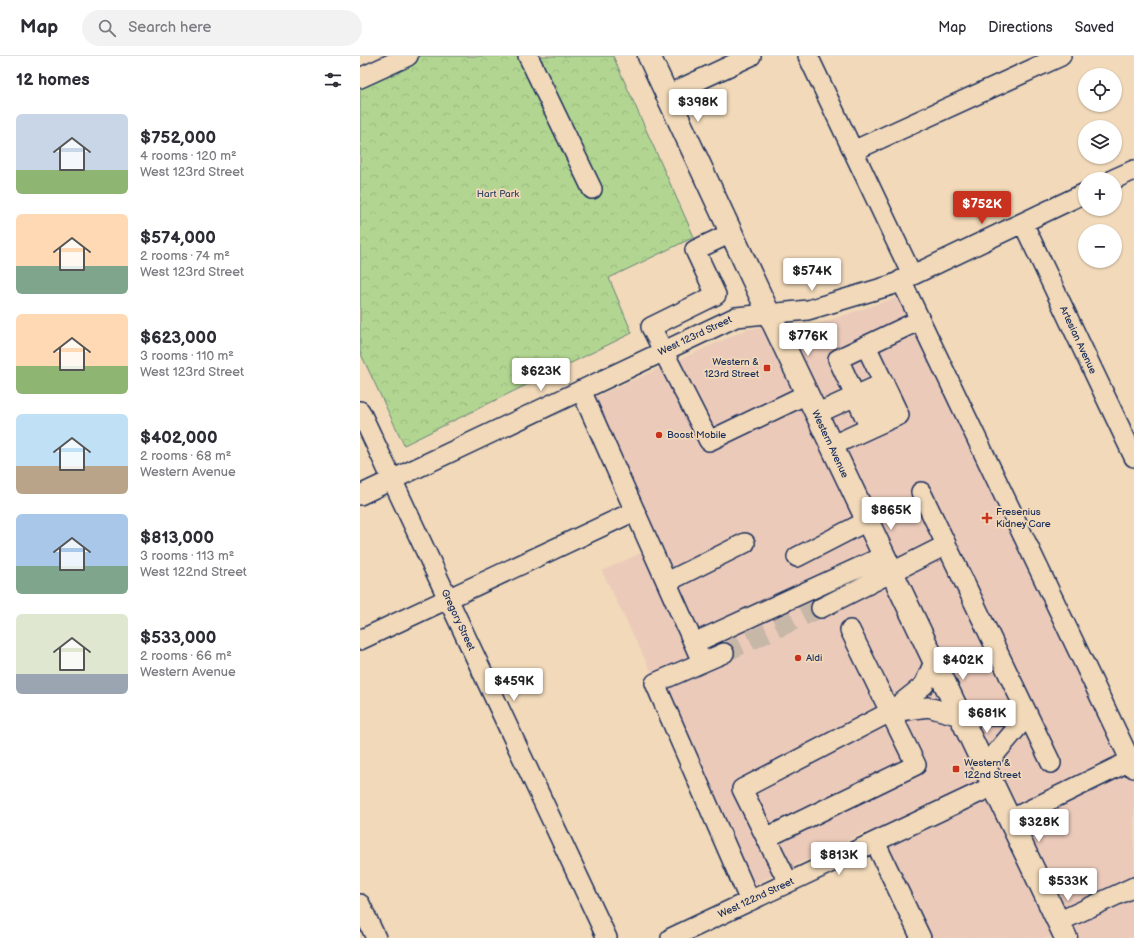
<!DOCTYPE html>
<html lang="en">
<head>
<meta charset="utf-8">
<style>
  :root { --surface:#fff; --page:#f2f2f3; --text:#2b2b33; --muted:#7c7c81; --line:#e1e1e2; --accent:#c8321e }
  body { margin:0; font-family:"Balsamiq Sans",sans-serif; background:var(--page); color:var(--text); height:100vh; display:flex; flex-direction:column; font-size:15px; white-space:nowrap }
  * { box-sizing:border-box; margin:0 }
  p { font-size:13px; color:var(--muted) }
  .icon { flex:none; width:22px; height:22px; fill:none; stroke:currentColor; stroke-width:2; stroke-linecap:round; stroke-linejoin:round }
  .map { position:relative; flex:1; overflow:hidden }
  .panel { display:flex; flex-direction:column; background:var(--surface); width:360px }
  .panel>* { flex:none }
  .fabs { position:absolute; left:718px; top:12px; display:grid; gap:8px }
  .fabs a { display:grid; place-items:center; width:44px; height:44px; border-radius:50%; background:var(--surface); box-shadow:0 1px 3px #0004; font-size:20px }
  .price { position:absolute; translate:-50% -34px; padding:0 9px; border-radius:4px; background:#fff; color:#222; font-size:13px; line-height:26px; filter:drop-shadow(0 1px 2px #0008) }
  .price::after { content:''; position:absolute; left:50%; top:24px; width:12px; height:9px; margin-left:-6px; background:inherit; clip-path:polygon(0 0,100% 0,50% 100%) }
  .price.on { background:var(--accent); color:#fff }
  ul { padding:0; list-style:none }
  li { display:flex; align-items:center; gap:12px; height:100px; padding:0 16px }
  li span { display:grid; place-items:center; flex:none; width:112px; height:80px; border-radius:6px; color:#555 }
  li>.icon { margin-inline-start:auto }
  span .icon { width:48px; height:48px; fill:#fffc; stroke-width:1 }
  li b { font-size:17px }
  h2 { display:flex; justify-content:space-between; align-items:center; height:48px; padding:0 16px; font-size:17px }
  header { display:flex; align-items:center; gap:24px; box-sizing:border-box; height:56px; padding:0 20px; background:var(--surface); border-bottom:1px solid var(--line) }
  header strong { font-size:19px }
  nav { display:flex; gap:22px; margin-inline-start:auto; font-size:14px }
  .search { width:280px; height:36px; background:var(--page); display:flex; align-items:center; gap:10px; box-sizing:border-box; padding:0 14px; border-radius:22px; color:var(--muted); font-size:15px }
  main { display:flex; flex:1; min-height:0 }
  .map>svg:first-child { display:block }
  .built { fill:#ebcaba }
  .park { fill:url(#park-crowns); stroke:#668278 }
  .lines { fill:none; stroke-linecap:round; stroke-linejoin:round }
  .minor-tunnel { stroke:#c6b7a7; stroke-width:19; stroke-dasharray:19 10; stroke-linecap:butt }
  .minor-casing { stroke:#1b2f5e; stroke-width:22 }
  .major-casing { stroke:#1b2f5e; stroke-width:25 }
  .minor { stroke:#f1d9b9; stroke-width:19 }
  .major { stroke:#f1d9b9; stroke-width:22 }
  .poi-dot { fill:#c8321e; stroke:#f1d9b9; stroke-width:1.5 }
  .labels { text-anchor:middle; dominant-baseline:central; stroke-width:3.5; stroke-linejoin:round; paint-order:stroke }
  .park-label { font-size:10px; fill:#324866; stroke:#f1d9b9 }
  .street-label { font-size:10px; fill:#1b2f5e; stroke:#f1d9b9 }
  .poi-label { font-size:10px; fill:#1b2f5e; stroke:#f1d9b9; text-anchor:start }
</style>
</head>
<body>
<header>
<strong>Map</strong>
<div class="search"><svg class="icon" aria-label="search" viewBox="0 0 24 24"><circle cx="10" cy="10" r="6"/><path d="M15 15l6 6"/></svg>Search here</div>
<nav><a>Map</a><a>Directions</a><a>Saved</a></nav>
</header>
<main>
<section class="panel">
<h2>12 homes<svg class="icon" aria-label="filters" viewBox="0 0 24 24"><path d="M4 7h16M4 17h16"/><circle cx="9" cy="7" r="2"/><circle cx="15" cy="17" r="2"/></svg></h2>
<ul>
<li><span style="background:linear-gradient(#c9d6e8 70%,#8fb573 0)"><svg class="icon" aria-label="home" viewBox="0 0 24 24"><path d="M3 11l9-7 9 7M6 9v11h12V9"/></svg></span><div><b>$752,000</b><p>4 rooms · 120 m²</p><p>West 123rd Street</p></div></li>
<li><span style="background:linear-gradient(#ffd9b3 65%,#7fa58c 0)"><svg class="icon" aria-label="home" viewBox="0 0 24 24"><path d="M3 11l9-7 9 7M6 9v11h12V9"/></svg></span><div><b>$574,000</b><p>2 rooms · 74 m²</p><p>West 123rd Street</p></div></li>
<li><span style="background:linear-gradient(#ffd9b3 65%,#8fb573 0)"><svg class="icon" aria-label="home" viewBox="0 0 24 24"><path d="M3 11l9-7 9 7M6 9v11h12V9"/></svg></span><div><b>$623,000</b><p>3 rooms · 110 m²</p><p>West 123rd Street</p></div></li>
<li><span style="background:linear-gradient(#bfe0f5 65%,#b9a48a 0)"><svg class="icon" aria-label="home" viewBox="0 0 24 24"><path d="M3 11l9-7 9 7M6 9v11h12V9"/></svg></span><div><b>$402,000</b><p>2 rooms · 68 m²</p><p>Western Avenue</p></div></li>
<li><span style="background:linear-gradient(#a9c7e8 65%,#7fa58c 0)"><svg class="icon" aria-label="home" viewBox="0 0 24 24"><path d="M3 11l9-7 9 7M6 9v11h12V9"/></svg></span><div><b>$813,000</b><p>3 rooms · 113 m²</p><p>West 122nd Street</p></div></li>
<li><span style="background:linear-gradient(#dfe7d0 75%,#9aa5b1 0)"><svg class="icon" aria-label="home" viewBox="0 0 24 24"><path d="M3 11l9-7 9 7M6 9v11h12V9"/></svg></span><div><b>$533,000</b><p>2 rooms · 66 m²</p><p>Western Avenue</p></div></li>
</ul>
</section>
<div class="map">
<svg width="774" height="882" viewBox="0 0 774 882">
  <defs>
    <pattern id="park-crowns" width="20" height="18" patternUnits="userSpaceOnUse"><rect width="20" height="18" fill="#b2d691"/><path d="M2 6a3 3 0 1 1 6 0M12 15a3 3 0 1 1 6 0" fill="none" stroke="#98b87f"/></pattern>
  </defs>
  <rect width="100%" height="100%" fill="#f1d9b9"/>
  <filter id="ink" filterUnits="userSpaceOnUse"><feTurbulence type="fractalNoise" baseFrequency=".025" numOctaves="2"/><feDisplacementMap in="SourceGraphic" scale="8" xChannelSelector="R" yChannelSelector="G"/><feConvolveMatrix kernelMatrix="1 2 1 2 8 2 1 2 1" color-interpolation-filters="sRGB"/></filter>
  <g filter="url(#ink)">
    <path class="built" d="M556,235L774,697V882H557L507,775L395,828L242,515L283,496L217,349L388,273L455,269Z"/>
    <path class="park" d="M59,0H253L334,181L249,222L272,277L44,389L0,296V29Z"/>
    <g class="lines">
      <path class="minor-tunnel" d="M364,597L461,552"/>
      <g class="minor-casing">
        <path id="minor" d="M168,0L232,133
          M448,0L552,219
          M0,22L48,0
          M307,39L391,0
          M493,95L701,0
          M754,123L774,114
          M663,167L774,401
          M371,177L335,194L356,239L291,271L349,385L447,338
          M541,224L774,712
          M506,290L539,359L510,372
          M221,334L342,606
          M0,355L247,882
          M503,357L532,344
          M456,358L524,327
          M471,390L510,372L478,303L560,264
          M561,436L691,707
          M0,439L376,261L448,254L532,229L725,137
          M437,501L507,465
          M307,526L385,487
          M461,552L586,489
          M0,584L275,455
          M334,587L524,500
          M364,597L295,627L390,845
          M532,656L568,651L600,660H667
          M624,711L667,660
          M649,764L774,703
          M406,782L556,709L490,574
          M515,786L561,882
          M428,826L382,733L530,656L564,629L574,606
          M0,848L16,882
          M698,866L774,831
          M311,882L633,730"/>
      </g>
      <g class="major-casing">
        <path id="major" d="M289,0L409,258L706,882"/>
      </g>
      <use href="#minor" class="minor"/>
      <use href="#major" class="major"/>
    </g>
  </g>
  <g class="poi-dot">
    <rect x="403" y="308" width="8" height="8" rx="2"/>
    <circle cx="299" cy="379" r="4"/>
    <path d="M625 456h4v4h4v4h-4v4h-4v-4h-4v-4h4z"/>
    <circle cx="438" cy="602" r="4"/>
    <rect x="592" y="709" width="8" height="8" rx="2"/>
  </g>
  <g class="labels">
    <g class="park-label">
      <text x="138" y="138">Hart Park</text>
    </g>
    <g class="street-label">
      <text transform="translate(335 280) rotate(-25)">West 123rd Street</text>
      <text transform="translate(718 284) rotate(65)">Artesian Avenue</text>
      <text transform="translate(470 388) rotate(65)">Western Avenue</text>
      <text transform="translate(98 564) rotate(65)">Gregory Street</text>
      <text transform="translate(396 842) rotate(-25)">West 122nd Street</text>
    </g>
    <g class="poi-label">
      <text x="399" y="306" text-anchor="end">Western &amp;<tspan x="399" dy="12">123rd Street</tspan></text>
      <text x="307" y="379">Boost Mobile</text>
      <text x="636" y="456">Fresenius<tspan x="636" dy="12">Kidney Care</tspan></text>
      <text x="446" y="602">Aldi</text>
      <text x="604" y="707">Western &amp;<tspan x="604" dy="12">122nd Street</tspan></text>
    </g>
  </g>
</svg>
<div class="fabs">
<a><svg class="icon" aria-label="locate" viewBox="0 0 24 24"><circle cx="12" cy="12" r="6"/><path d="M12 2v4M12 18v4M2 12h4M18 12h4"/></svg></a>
<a><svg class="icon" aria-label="layers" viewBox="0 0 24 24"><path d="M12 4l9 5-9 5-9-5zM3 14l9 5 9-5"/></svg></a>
<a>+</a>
<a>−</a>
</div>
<b class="price" style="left:338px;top:67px">$398K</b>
<b class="price on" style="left:622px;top:169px">$752K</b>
<b class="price" style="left:452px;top:236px">$574K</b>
<b class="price" style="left:448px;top:301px">$776K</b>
<b class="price" style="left:181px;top:336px">$623K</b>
<b class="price" style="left:531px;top:475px">$865K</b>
<b class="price" style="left:603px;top:625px">$402K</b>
<b class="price" style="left:154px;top:646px">$459K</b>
<b class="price" style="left:627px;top:678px">$681K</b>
<b class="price" style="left:679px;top:787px">$328K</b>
<b class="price" style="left:479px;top:820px">$813K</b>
<b class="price" style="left:708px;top:846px">$533K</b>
</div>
</main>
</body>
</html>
